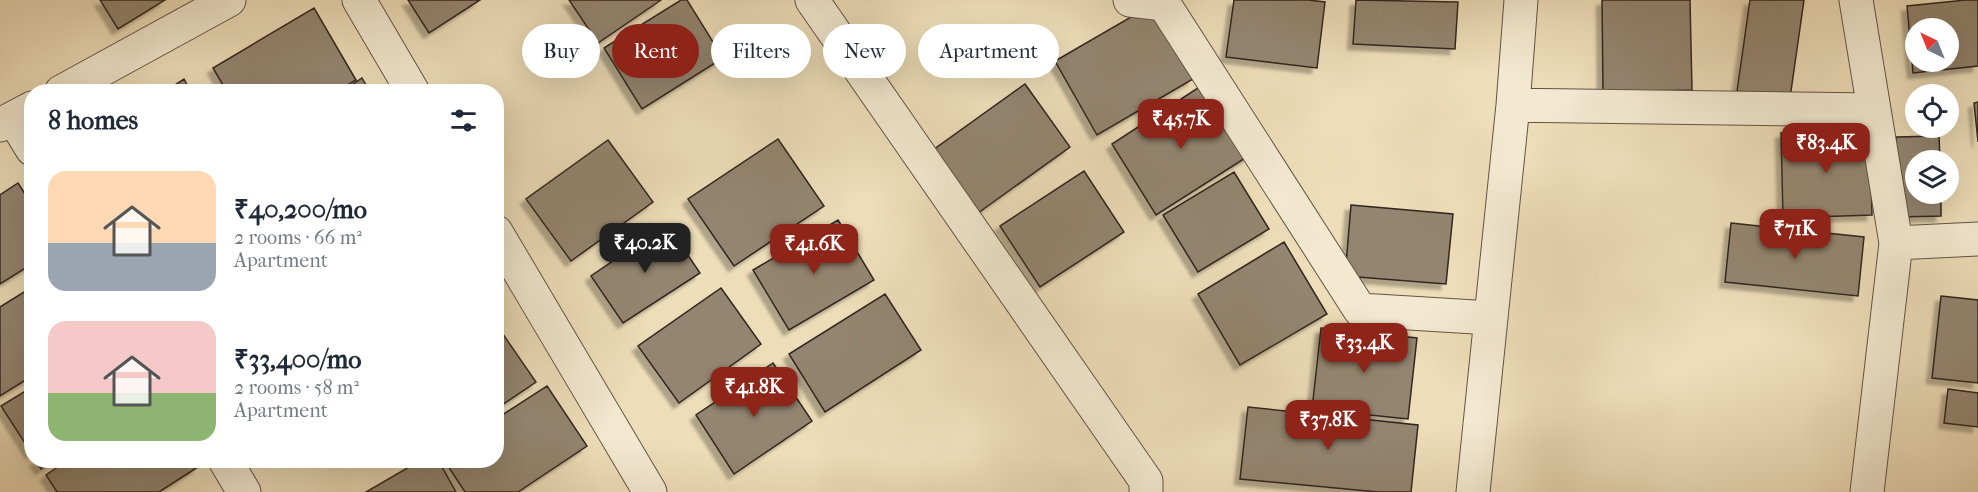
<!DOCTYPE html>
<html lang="en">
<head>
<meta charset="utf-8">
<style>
  :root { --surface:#fff; --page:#f2f2f3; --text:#1f2937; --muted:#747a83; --accent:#8f2418 }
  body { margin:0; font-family:"IM FELL French Canon",serif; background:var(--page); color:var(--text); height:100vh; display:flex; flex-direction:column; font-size:22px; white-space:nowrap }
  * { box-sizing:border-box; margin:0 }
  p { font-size:20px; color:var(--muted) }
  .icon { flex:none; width:33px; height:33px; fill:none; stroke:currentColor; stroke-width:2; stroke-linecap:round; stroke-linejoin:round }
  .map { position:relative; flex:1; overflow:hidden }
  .details { position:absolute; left:24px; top:84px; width:480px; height:384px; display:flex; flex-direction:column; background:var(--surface); border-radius:24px; box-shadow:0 6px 24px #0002 }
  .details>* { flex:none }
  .banner { position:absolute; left:522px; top:24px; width:570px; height:54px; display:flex; gap:12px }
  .needle { width:39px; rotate:317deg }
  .tools { position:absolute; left:1905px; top:18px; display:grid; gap:12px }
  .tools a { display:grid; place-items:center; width:54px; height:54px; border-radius:50%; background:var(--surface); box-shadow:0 6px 24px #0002; font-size:30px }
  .price { position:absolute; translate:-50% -51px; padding:0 14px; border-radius:12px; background:var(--accent); color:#fff; font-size:20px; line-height:39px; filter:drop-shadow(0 2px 3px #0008) }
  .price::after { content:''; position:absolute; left:50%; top:36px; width:18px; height:14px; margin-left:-9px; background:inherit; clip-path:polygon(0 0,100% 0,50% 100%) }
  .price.on { background:#222; color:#fff }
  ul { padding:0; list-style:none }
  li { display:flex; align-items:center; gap:18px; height:150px; padding:0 24px }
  li span { display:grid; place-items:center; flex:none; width:168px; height:120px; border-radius:18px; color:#555 }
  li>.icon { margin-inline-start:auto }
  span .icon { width:72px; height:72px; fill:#fffc; stroke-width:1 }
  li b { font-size:26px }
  h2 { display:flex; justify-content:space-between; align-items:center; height:72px; padding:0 24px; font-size:26px }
  .tag { padding:0 21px; border-radius:27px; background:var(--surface); box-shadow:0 6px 24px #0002; font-size:21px; line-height:54px }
  .tag.on { background:var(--accent); color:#fff }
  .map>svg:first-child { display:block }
  .building { fill:#94856f; stroke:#332620; stroke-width:1.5; fill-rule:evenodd; filter:url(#shadow) }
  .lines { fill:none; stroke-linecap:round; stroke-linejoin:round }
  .street-casing { stroke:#625446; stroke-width:35 }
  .street { stroke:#f3e9d1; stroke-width:33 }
</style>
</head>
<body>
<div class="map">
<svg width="1978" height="492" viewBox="0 0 1978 492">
  <defs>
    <filter id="shadow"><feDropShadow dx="-5.5" dy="5.5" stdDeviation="1.5" flood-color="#0004"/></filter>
  </defs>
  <rect width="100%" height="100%" fill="#edddb8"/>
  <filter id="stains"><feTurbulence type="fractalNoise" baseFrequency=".00333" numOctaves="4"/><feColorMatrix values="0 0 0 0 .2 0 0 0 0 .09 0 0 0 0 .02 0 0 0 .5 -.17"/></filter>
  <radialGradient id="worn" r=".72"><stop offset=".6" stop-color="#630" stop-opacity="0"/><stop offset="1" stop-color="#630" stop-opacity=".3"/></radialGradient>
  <path class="building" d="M100,0H165L118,29Z
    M408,0H480L429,33Z
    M569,0H661L598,43Z
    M681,0H687L723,58L642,109L604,48Z
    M1234,0H1308L1325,2L1317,68L1226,57Z
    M1356,0L1458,2L1455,49L1353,44Z
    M1602,0H1690L1692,90L1603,92Z
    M1750,0H1804L1790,98L1737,91Z
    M1966,0H1978V66L1913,73L1907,6ZM1916,28H1948V62H1916Z
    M1150,6L1193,79L1097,135L1055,61Z
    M314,8L356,80L336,92H227L213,68Z
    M362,78L370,92H341Z
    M184,79L191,92H164Z
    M1025,84L1070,147L978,213L933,150Z
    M1204,84L1250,155L1156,215L1112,144Z
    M1978,102V142L1974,103Z
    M1870,130L1872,215L1783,218L1781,133Z
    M1939,136L1940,160H1916V194H1941V216L1898,217L1896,137Z
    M778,139L824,206L734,266L688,199Z
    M608,140L653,202L571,261L526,199Z
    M1084,171L1124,232L1040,287L1000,226Z
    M1234,172L1269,229L1198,272L1163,215Z
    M18,183L32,205V264L0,284V195Z
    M1351,205L1453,214L1446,284L1345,276Z
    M838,220L874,280L789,330L753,270Z
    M1731,223L1864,237L1858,296L1725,282Z
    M667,224L700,273L623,323L591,276Z
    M1284,242L1327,314L1240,365L1198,294Z
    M32,287V376L0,396V307Z
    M721,288L761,344L679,403L638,346Z
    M885,294L921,350L825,412L789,354Z
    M1941,296L1978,300V383L1932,378Z
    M496,324L536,382L496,409Z
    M1321,328L1417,338L1408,419L1312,409Z
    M773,363L812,421L734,474L696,415Z
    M547,386L587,446L518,492H465L444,460H496V419Z
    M32,387V454L1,406Z
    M1948,389L1978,393V427L1944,423Z
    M1248,407L1418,425L1411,492H1378L1240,479Z
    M35,460H55L41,469Z
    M68,460H194L198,467L159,492H57L46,475Z
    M421,460H438L456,492H366Z"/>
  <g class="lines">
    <g class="street-casing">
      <path id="street" d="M359,0L413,92
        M812,0L1146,481V492
        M1130,0L1164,4L1360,310L1491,318
        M1856,0L1896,243L1867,492
        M61,92L229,0
        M1513,105L1874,110
        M13,118L32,149
        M0,125L32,108
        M496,232L650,492
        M1896,243L1978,239
        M225,460L244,492
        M1473,492L1513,105L1521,0"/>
    </g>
    <use href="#street" class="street"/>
  </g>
  <rect width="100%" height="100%" filter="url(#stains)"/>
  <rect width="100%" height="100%" fill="url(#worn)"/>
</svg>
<div class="tools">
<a><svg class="needle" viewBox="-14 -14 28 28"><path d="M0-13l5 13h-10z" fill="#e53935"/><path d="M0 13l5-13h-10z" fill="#747a83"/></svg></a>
<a><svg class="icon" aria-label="locate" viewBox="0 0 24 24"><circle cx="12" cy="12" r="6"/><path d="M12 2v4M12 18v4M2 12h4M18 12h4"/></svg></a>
<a><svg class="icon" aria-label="layers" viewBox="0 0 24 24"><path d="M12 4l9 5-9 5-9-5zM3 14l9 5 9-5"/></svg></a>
</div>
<b class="price" style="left:1181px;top:150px">₹45.7K</b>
<b class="price" style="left:1826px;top:174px">₹83.4K</b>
<b class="price" style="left:1795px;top:260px">₹71K</b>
<b class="price on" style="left:645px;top:274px">₹40.2K</b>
<b class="price" style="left:814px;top:275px">₹41.6K</b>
<b class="price" style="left:1364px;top:374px">₹33.4K</b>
<b class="price" style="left:754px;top:418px">₹41.8K</b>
<b class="price" style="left:1328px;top:451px">₹37.8K</b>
<div class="banner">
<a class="tag">Buy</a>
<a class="tag on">Rent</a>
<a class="tag">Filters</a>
<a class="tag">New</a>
<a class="tag">Apartment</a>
</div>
<section class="details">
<h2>8 homes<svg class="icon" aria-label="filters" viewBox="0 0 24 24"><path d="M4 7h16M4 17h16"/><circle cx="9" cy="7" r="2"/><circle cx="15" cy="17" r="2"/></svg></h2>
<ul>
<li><span style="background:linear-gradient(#ffd9b3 60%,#9aa5b1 0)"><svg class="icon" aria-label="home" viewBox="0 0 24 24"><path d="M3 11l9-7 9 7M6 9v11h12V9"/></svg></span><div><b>₹40,200/mo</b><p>2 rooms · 66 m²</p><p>Apartment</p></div></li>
<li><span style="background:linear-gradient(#f6c9c9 60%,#8fb573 0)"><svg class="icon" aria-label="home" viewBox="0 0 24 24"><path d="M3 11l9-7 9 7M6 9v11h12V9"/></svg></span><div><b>₹33,400/mo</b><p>2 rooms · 58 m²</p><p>Apartment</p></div></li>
</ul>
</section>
</div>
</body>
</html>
